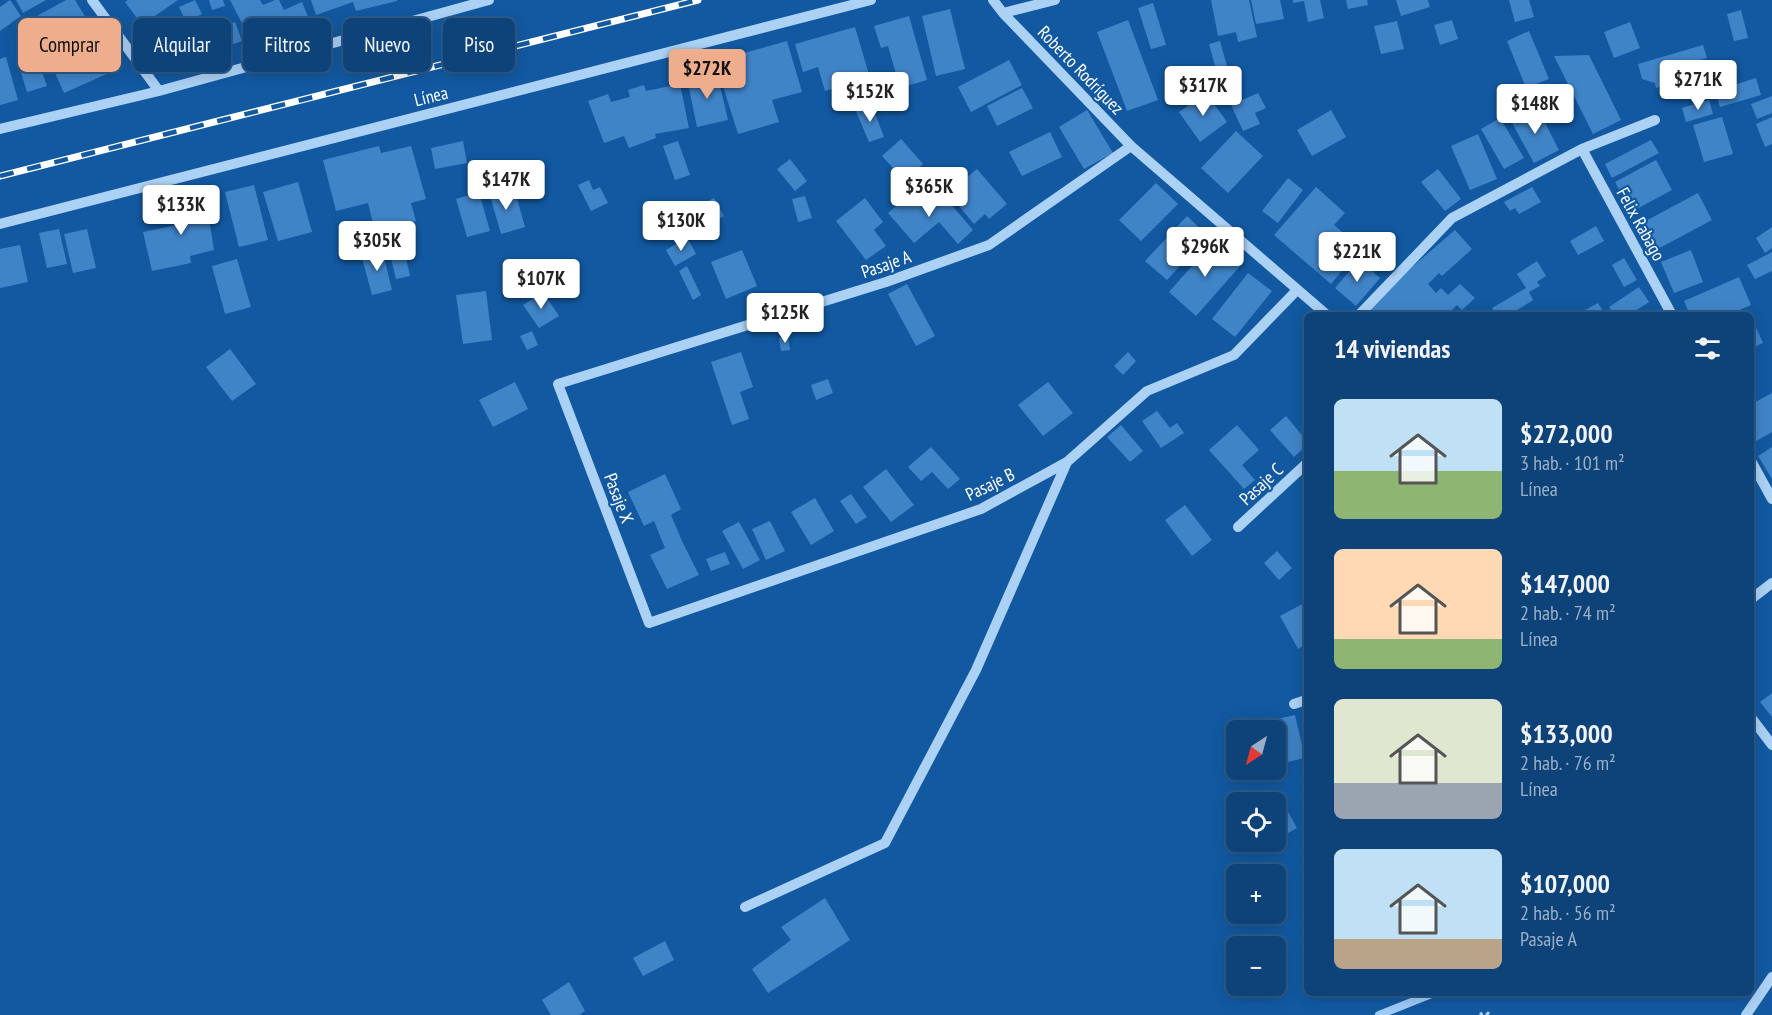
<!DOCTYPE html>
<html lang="es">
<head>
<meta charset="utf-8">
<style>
  :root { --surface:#0e4379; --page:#1c4e80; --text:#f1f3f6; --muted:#9bb0c6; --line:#2e5c8a; --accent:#eead8d }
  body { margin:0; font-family:"PT Sans Narrow",sans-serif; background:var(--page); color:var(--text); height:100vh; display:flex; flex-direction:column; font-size:22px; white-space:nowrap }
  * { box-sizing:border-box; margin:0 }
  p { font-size:20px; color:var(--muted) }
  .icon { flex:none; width:33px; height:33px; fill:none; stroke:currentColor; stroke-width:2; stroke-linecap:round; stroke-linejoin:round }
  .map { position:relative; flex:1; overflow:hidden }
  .side { position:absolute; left:1304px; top:312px; width:450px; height:684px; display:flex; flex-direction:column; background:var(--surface); border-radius:9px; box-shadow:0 3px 15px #0003,0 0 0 2px var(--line) }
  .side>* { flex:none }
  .hud { position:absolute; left:18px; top:18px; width:570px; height:54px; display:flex; gap:12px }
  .needle { width:39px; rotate:216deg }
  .buttons { position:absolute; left:1226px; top:720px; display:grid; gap:12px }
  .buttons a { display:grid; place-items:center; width:60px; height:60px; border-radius:9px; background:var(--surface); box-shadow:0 3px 15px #0003,0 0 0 2px var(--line); font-size:30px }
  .price { position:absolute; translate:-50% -51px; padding:0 14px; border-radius:6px; background:#fff; color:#222; font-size:20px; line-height:39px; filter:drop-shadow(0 2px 3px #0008) }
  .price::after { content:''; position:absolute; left:50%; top:36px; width:18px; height:14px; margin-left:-9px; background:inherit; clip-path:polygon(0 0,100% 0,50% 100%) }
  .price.active { background:var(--accent); color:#111 }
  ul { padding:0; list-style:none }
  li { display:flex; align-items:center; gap:18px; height:150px; padding:0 30px }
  li span { display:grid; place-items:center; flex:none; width:168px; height:120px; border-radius:9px; color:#555 }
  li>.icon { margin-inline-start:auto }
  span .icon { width:72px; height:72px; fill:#fffc; stroke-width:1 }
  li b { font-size:26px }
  h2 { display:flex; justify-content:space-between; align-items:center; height:72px; padding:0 30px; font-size:26px }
  .chip { padding:0 21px; border-radius:9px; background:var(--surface); box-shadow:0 3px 15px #0003,0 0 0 2px var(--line); font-size:21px; line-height:54px }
  .chip.active { background:var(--accent); color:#111 }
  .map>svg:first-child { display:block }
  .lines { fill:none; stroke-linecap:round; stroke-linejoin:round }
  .stream { stroke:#9eccf8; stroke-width:8 }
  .building { fill:#4084c8 }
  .path { stroke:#abd1f5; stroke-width:4; stroke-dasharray:3 4.5; stroke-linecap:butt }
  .minor { stroke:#abd1f5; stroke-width:10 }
  .rail-casing { stroke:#fff; stroke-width:7 }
  .rail { stroke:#1259a1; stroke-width:4.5; stroke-dasharray:14; stroke-linecap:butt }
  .labels { text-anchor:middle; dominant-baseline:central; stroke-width:4.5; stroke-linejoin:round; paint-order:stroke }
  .street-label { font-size:18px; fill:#fff; stroke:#1259a1 }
</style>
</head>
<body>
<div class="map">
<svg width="1772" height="1015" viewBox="0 0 1772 1015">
  <rect width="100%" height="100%" fill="#1259a1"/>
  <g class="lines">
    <path class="stream" d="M1379,1015L1434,993"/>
  </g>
  <path class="building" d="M10,0L21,16L0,31V7Z
    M16,0H46L23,13Z
    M66,0H75L89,23L50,45L35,17Z
    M128,0H178L142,25L125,2Z
    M195,0L202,14L186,22L179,7Z
    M209,0H223L225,6L212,10Z
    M230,0H260L263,5L275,0H279L284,10L302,2L311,24L256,51Z
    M311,0H397V1L356,11L353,2L316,15Z
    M1211,0H1249L1257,37L1238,42L1236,32L1218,36Z
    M1251,0H1280L1284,19L1256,24Z
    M1293,0H1320L1324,18L1308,22L1304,1L1293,3Z
    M1346,0H1367L1368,5L1348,9Z
    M1396,0H1428L1430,7L1401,16Z
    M1509,0H1529L1534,17L1515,22Z
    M1153,3L1166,45L1151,49L1138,8Z
    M950,9L965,69L936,76L922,16Z
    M1741,10L1748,38L1734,41L1727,14Z
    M909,16L927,80L900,88L888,46L881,48L874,26Z
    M1128,20L1158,100L1127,111L1097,32Z
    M1452,20L1458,39L1440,45L1434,25Z
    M1397,21L1404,49L1381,54L1374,26Z
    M235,22L242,41L162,69L155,51Z
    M1630,22L1640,48L1614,58L1604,32Z
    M855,27L870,78L825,91L818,67L803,72L795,44Z
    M1529,31L1549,79L1526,88L1507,41Z
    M787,41L802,92L772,100L779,122L738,134L715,61Z
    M1220,41L1228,70L1217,73L1209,44Z
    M1703,45L1707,58L1672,68L1676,82L1656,88L1655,83L1642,79L1638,64Z
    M108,49L118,69L64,93L55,73Z
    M1589,55L1621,120L1593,134L1554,56Z
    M6,57L18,100L0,105V59Z
    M38,60L47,86L27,92L19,66Z
    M1009,60L1022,85L971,112L958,87Z
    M717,73L728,120L697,127L687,79Z
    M1756,78L1761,95L1720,107L1715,91Z
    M680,84L689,128L655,134L656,138L629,148L624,136L604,143L588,101L608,94L611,102L630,97L628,90L644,85L646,91Z
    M1022,88L1033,108L997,126L987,106Z
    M1206,93L1227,122L1200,142L1179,112Z
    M1258,93L1266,108L1255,113L1260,124L1243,131L1231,105Z
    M1772,96V113L1757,119L1751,104Z
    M1709,100L1713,114L1686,122L1682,108Z
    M871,103L884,137L869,142L855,109Z
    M1537,107L1559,150L1534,163L1511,121Z
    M1087,110L1113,153L1084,169L1059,127Z
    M1331,110L1346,137L1312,156L1297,130Z
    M1722,117L1733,154L1704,162L1693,125Z
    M1772,117V144L1765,147L1756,124Z
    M1500,118L1524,158L1504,169L1481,129Z
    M1236,131L1263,156L1228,193L1201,168Z
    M1050,132L1062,157L1022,176L1009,152Z
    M1478,134L1497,179L1470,190L1451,146Z
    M901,139L923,164L904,180L882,156Z
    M1651,140L1659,153L1612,178L1605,164Z
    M463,141L467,163L435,169L431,148Z
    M678,141L690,175L675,180L663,146Z
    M379,146L381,153L411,146L426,199L411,203L416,221L375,231L368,203L336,211L323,160Z
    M790,159L807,181L795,191L777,169Z
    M1656,160L1672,190L1631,212L1615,182Z
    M977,169L1007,204L989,219L985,214L974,224L948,193Z
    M1438,169L1461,199L1445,211L1421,182Z
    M1288,178L1303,190L1278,223L1262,211Z
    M589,180L593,190L600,187L608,203L591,211L578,185Z
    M298,182L312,232L278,241L263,192Z
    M1156,183L1178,204L1141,241L1119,220Z
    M254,185L268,240L239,247L225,192Z
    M499,186L503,198L516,195L525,227L501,234L488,189Z
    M1316,187L1345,213L1334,225L1361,248L1331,284L1274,235Z
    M1532,187L1541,202L1519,214L1515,208L1510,211L1504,202Z
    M479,192L490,231L467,237L456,199Z
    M913,192L927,209L943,195L973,230L958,244L939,222L914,243L888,213Z
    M205,193L214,250L190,256L191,263L152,271L143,232L182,224L177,201Z
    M1698,193L1712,220L1654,251L1640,224Z
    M805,196L812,218L798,222L792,199Z
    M714,198L724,216L712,223L702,204Z
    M865,198L883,222L874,230L886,246L866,260L836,221Z
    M1187,216L1208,236L1167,280L1145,261Z
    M1596,226L1604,241L1578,255L1570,241Z
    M1772,227V248L1765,253L1756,238Z
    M59,229L67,264L47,268L39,233Z
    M87,229L96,268L73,273L64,234Z
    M1455,230L1472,249L1442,276L1439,273L1428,284L1436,293L1441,288L1448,295L1460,284L1475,298L1462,310L1457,305L1447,315H1364L1411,268Z
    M687,237L696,254L675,266L666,250Z
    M402,239L410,276L396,279L387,242Z
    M1214,241L1241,265L1196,316L1169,292Z
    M20,245L28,282L0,288V249Z
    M382,249L392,290L372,295L361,254Z
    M742,250L757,286L726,299L711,262Z
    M1691,250L1703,282L1674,293L1661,262Z
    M1772,252V271L1755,279L1747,265Z
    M1624,258L1637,280L1624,287L1612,265Z
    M237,259L251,307L225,314L212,266Z
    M1359,260L1380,278L1356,306L1335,288Z
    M1537,261L1546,276L1537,282L1540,286L1529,292L1533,300L1509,315H1497L1492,308L1526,288L1517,274Z
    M687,266L701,295L693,300L679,271Z
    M1248,273L1272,291L1235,337L1212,319Z
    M1739,277L1751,305L1728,315H1690L1684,301Z
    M907,284L935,336L916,346L888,294Z
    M1639,287L1649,302L1629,315H1614L1609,307Z
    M486,291L492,340L463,344L456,295Z
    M543,292L559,316L539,328L523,305Z
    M1598,303L1605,314L1602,315H1576Z
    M1750,314L1763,343L1750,349Z
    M532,331L538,345L527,350L520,336Z
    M788,337L790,350L781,351L779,338Z
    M230,349L256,384L232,401L206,367Z
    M741,352L753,387L740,392L749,419L732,425L711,362Z
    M1128,352L1136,361L1123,375L1114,366Z
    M828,379L833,393L816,400L811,385Z
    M515,382L528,409L493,427L479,400Z
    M1048,382L1073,413L1043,436L1018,405Z
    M1772,393V432L1753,443L1750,439V405Z
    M1157,411L1170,428L1177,423L1184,433L1161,448L1142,421Z
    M1286,416L1306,440V446L1294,457L1270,430Z
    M1121,425L1143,451L1130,462L1107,437Z
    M1237,425L1259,450L1242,465L1255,480L1244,489L1209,450Z
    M931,447L960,479L948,489L932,472L921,481L908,467Z
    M1772,447V479L1758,456Z
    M886,469L914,505L891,522L863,487Z
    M665,474L681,509L671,515L682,541L699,575L667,589L650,555L665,548L654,521L644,526L628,492Z
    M851,494L867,517L856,524L840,501Z
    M815,498L834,531L811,545L791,512Z
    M1185,505L1212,540L1192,556L1165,520Z
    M770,521L785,551L766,560L752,529Z
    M739,522L760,560L743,569L722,531Z
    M1277,551L1292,568L1279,580L1264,563Z
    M725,552L730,564L711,571L706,559Z
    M1306,602V644L1298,649L1280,616Z
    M1772,693V717L1760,702Z
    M1295,715L1305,758L1283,763L1273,720Z
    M1287,810L1297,828L1281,837L1275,824V816Z
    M825,898L850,940L768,993L752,969L791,940L781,927Z
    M665,941L674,960L643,976L633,958Z
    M569,982L585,1011L579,1015H551L542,1000Z"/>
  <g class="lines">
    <path class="path" d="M1480,1015L1486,1012L1489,1015"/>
    <path class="minor" d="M92,0L159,91
      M993,0L1003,13L1131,146L1327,315
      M1003,13L1055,0
      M0,129L159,91L489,0
      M1131,146L989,245L886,282L558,384L649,623L981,509L1067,462L1147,391L1234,355L1297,290
      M1582,149L1672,315
      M0,224L871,0
      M1359,315L1452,218L1582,149L1655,120
      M1750,459L1772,499
      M1238,527L1306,464
      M1750,600L1772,583
      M1294,704L1306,700
      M1750,716L1772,745
      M745,907L885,843L976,670L1067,462
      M1746,1015L1772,977"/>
    <g class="rail-casing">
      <path id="rail" d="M0,176L698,0"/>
    </g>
    <use href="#rail" class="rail"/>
  </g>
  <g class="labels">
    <g class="street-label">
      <text transform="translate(1081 70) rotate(46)">Roberto Rodríguez</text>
      <text transform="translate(431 96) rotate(-14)">Línea</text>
      <text transform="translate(1641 224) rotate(61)">Felix Rabago</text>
      <text transform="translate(886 264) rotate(-19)">Pasaje A</text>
      <text transform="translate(990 484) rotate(-26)">Pasaje B</text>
      <text transform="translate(1261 484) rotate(-43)">Pasaje C</text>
      <text transform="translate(619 498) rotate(69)">Pasaje X</text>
    </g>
  </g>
</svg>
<div class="buttons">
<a><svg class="needle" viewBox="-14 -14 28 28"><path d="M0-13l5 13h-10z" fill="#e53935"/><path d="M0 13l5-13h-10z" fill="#9bb0c6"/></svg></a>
<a><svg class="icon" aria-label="locate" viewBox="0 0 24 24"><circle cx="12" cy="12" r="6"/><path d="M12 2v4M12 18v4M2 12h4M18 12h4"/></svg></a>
<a>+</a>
<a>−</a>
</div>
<b class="price active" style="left:707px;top:100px">$272K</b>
<b class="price" style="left:1698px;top:111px">$271K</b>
<b class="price" style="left:1203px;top:117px">$317K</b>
<b class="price" style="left:870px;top:123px">$152K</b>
<b class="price" style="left:1535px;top:135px">$148K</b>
<b class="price" style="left:506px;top:211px">$147K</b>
<b class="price" style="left:929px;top:218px">$365K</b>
<b class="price" style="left:181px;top:236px">$133K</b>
<b class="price" style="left:681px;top:252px">$130K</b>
<b class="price" style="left:377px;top:272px">$305K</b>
<b class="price" style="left:1205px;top:278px">$296K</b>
<b class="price" style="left:1357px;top:283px">$221K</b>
<b class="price" style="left:541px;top:310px">$107K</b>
<b class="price" style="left:785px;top:344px">$125K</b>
<div class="hud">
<a class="chip active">Comprar</a>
<a class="chip">Alquilar</a>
<a class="chip">Filtros</a>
<a class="chip">Nuevo</a>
<a class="chip">Piso</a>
</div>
<section class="side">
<h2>14 viviendas<svg class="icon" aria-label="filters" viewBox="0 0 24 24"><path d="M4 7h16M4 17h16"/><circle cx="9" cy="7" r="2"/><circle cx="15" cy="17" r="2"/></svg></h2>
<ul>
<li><span style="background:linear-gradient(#bfe0f5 60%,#8fb573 0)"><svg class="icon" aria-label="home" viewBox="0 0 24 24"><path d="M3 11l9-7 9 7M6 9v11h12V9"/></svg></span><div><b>$272,000</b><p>3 hab. · 101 m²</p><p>Línea</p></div></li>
<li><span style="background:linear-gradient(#ffd9b3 75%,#8fb573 0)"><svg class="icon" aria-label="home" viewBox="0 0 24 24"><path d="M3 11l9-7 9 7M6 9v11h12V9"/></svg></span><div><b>$147,000</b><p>2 hab. · 74 m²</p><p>Línea</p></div></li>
<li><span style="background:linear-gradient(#dfe7d0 70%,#9aa5b1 0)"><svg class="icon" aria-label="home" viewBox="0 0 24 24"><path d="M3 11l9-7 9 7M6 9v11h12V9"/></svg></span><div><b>$133,000</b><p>2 hab. · 76 m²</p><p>Línea</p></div></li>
<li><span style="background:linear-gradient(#bfe0f5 75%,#b9a48a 0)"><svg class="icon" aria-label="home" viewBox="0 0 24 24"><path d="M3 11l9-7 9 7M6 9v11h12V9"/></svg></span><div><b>$107,000</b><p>2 hab. · 56 m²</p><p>Pasaje A</p></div></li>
</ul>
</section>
</div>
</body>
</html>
